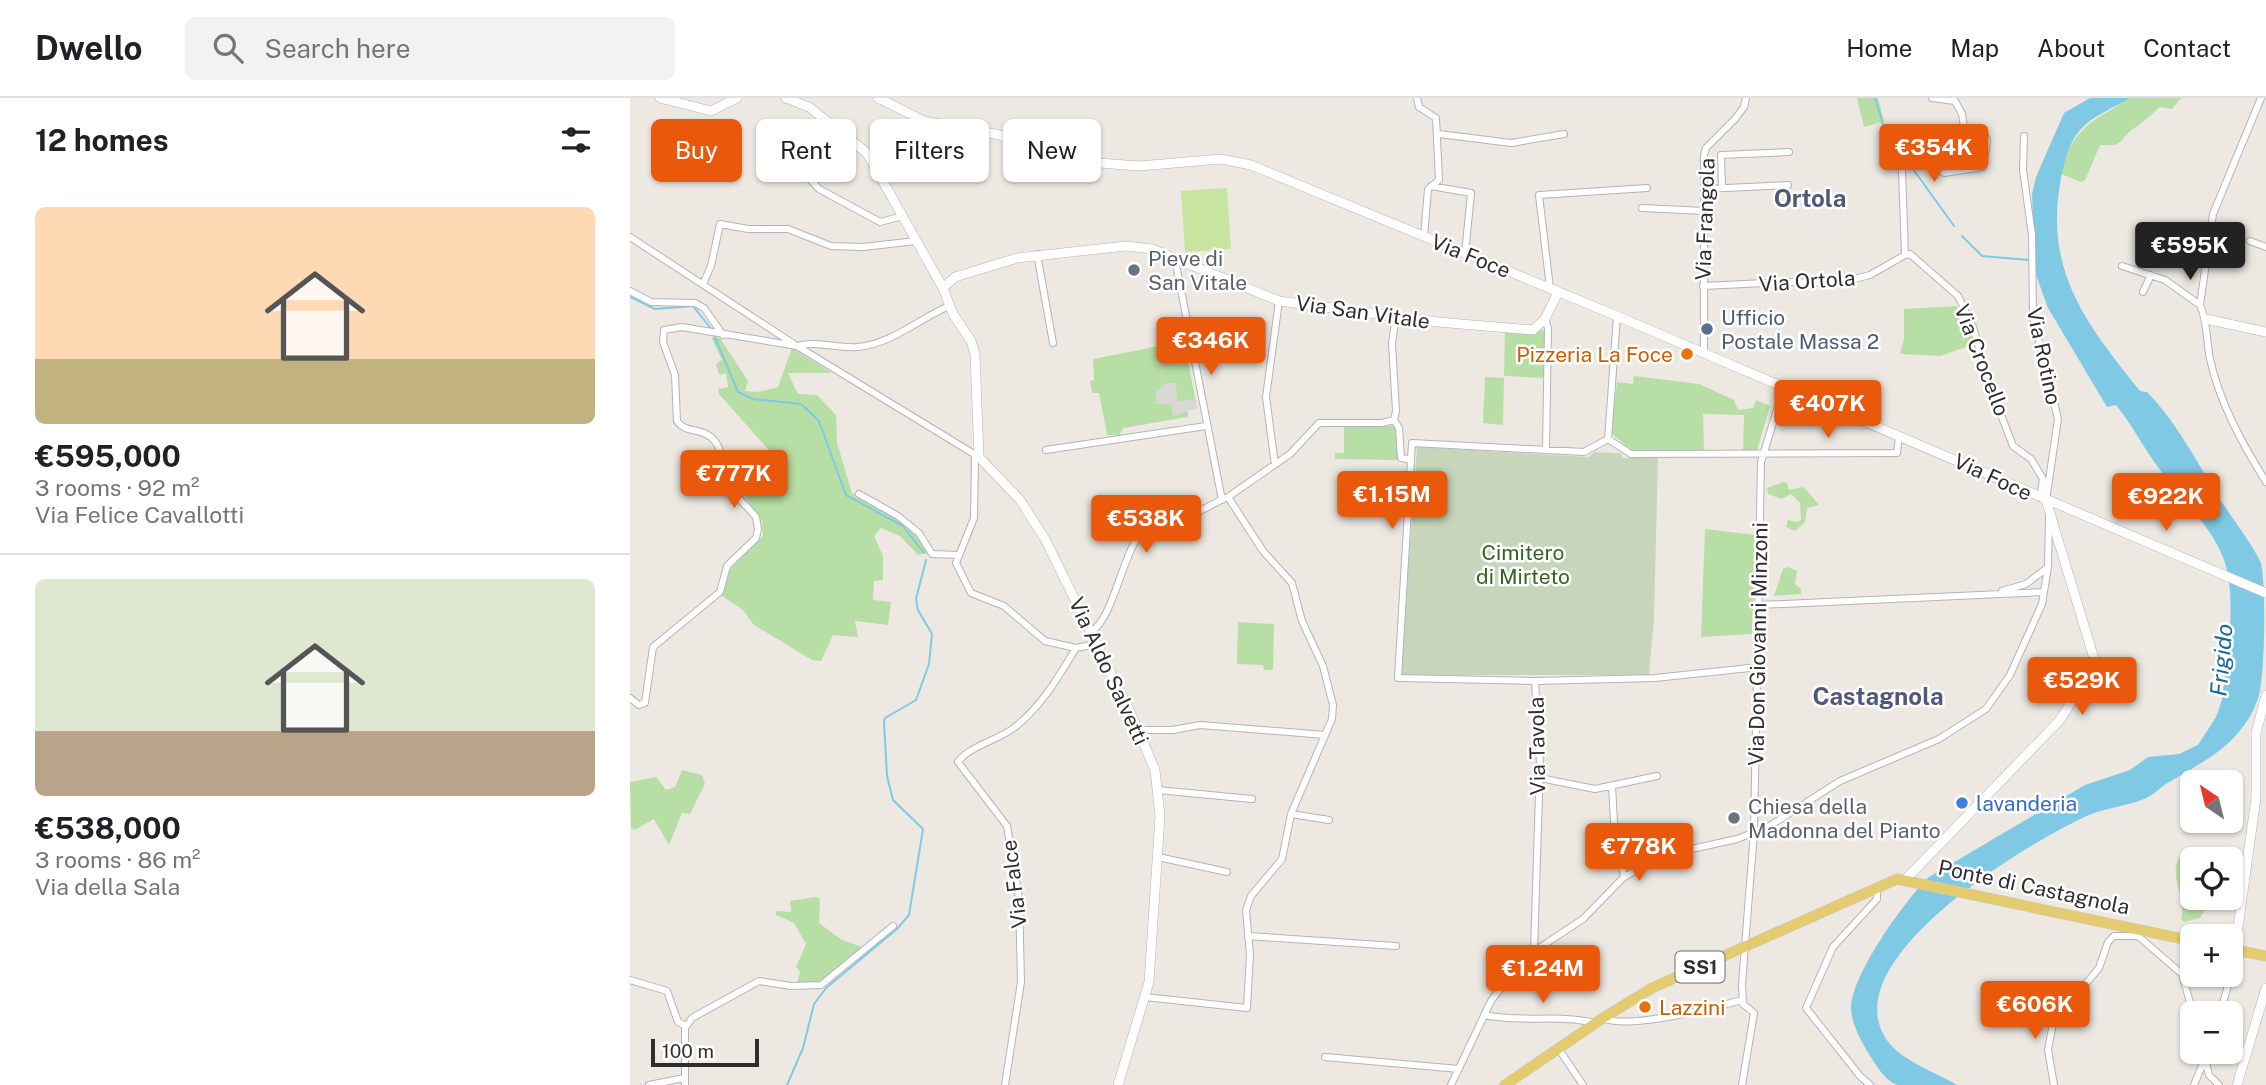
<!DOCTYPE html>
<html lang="en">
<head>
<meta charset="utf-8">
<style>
  :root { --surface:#fff; --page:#f2f2f2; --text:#202124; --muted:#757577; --line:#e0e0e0; --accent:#ea580c }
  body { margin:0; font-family:"Public Sans",sans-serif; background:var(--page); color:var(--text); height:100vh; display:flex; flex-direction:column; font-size:26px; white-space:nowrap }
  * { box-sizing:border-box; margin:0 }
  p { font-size:23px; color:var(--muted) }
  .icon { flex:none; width:38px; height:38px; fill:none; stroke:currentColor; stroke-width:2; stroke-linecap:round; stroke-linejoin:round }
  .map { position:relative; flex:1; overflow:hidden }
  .panel { display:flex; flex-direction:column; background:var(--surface); width:630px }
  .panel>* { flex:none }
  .guide { position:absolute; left:21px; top:21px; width:665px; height:63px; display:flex; gap:14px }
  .needle { width:46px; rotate:325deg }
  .fabs { position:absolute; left:1550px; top:672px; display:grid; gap:14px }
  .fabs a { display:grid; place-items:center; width:63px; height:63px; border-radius:10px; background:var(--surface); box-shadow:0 2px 5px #0004; font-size:35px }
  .scale { position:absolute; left:21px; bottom:18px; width:108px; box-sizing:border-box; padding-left:7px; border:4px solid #2e2e2e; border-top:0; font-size:19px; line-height:24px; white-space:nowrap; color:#2e2e2e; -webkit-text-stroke:5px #fff; paint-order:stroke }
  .price { position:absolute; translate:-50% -60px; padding:0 16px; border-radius:7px; background:var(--accent); color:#fff; font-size:23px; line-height:46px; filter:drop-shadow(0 2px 4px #0008) }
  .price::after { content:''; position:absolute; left:50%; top:42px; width:21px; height:16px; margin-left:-10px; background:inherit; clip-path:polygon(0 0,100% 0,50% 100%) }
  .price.on { background:#222; color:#fff }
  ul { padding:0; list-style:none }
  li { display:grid; align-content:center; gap:14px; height:371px; padding:0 35px }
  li+li { border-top:2px solid var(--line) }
  li span { display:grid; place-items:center; height:217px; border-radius:10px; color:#555 }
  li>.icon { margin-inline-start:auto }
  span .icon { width:126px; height:126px; fill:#fffc; stroke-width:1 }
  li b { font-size:30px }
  h2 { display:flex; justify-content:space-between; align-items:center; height:84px; padding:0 35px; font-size:30px }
  .tag { padding:0 24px; border-radius:10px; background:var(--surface); box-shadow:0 2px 5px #0004; font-size:24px; line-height:63px }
  .tag.on { background:var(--accent); color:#fff }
  header { display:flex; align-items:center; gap:42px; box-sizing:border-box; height:98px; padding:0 35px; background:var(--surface); border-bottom:2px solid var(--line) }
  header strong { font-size:33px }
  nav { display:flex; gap:38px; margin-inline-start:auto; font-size:24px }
  .search { width:490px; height:63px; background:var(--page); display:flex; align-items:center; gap:18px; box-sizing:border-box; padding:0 24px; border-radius:10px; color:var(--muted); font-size:26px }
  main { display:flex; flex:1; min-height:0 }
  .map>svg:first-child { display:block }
  .green { fill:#b7dea4 }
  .cemetery { fill:#c7d6bb }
  .pitch { fill:#c7e4a1 }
  .plaza { fill:#dad8d4 }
  .water { fill:#80c9e5 }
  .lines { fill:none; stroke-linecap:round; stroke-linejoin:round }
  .stream { stroke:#80c9e5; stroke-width:2 }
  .street-casing { stroke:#b2b3bc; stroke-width:8 }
  .secondary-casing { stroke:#b2b3bc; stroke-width:10 }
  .primary-casing { stroke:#c9c9c9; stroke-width:11 }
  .street { stroke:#fff; stroke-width:6 }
  .secondary { stroke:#fff; stroke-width:9 }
  .primary { stroke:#e5cb6f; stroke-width:10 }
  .worship-dot { fill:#6b7280; stroke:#fff; stroke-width:2.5 }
  .service-dot { fill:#5c6f8a; stroke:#fff; stroke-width:2.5 }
  .food-dot { fill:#e8710a; stroke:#fff; stroke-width:2.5 }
  .shop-dot { fill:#3f7fe0; stroke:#fff; stroke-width:2.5 }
  .labels { text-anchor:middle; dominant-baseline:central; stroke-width:5; stroke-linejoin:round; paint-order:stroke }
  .shield { fill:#fff; stroke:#6d6d6d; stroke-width:2 }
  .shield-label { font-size:19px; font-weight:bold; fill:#2e2e2e }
  .street-label { font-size:21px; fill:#2e2e2e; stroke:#fff }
  .worship-label { font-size:21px; fill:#5b616d; stroke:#fff; text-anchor:start }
  .service-label { font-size:21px; fill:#4e5e75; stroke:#fff; text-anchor:start }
  .food-label { font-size:21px; fill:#c56008; stroke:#fff; text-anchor:end }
  .park-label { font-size:21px; fill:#306622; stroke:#fff }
  .shop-label { font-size:21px; fill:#366cbe; stroke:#fff; text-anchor:start }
  .water-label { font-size:23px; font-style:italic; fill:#1a6995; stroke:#fff }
  .quarter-label { font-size:24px; font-weight:bold; fill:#51587b; stroke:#fff }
</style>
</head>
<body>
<header>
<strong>Dwello</strong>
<div class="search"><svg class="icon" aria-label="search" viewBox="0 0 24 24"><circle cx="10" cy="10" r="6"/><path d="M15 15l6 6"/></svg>Search here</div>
<nav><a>Home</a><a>Map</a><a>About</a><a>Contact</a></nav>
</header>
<main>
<section class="panel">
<h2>12 homes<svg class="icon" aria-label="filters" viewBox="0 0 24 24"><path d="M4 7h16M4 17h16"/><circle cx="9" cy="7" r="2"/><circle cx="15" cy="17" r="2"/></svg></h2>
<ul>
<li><span style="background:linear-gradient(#ffd9b3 70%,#c2b280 0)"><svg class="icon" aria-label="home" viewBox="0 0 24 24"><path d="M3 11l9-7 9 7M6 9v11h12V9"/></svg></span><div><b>€595,000</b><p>3 rooms · 92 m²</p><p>Via Felice Cavallotti</p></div></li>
<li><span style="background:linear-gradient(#dfe7d0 70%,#b9a48a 0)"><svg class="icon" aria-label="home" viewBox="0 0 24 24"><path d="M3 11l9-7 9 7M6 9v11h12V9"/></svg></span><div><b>€538,000</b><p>3 rooms · 86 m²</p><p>Via della Sala</p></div></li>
</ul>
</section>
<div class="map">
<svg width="1636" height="987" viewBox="0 0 1636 987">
  <rect width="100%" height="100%" fill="#ede9e2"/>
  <path class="green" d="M1227,0H1248L1254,23L1234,29Z
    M1500,0H1551L1542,11L1529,9C1520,19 1513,24 1503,31C1488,42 1495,49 1470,47L1455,82L1451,84L1431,76C1442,29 1463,23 1500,0Z
    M1327,208L1329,222L1336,221L1345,246L1310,258L1270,256L1274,241V211Z
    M915,231L914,280L874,278L875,234L901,236Z
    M81,239L90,240L118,283L115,293L128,294L148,289L162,250L202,275H158L168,296L187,297L206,317L207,345L222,395C254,418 278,418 299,454L288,457L270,438L251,430L244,438L253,458V482L244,483L243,502L261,504L258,527L225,523L228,539L203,537L191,563L182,562L124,527L113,512L91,497L99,472L133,438L132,423L116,400L122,388L145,363V359L89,296L88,291L98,289L96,275L89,277L86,266L92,262Z
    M554,243L567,310L558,312V319L493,330L490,337H477L469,295H462L460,283L464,282L463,261Z
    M1004,278L1069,286L1104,302L1108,312L1123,310L1126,302L1140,308L1127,352L1113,353L1114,317L1073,316L1074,353L1004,354L981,335L987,284L1003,286Z
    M855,279L874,280L873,327L853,325Z
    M714,326L763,328L767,334L768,362L705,361V355H714Z
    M1153,384L1157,385L1159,392L1174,389L1189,407L1177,410L1175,424L1165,433L1156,429L1158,422L1167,424L1171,422L1170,405L1161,396L1151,401L1138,396L1137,390Z
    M1075,431L1125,437L1122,536L1071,539Z
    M1158,469L1167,473L1165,486L1171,491V496L1144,498L1153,471Z
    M608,524L644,526L643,572H634L633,567L607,566Z
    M52,672L72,677L75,686L60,716L52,715L39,747L24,721L5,732L1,730L0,684L26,679L36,692L45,689Z
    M1562,749L1579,761H1563V800H1582L1570,820L1554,824L1551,821C1559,795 1528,769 1562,749Z
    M186,799L190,800L189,825L212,842L232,849L189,884L167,885L170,874L166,869L176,846L164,825L146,817V813L161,814L160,803Z"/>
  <path class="cemetery" d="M787,349L959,359L964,354L990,355L993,360L1028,359L1024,520L1019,577H771Z"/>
  <path class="pitch" d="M597,90L601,151L555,154L551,93Z"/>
  <path class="plaza" d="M536,285H545L548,303L565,301L567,310L543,318L541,306H526V294Z"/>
  <path class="water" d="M1460,0H1500C1484,10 1463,17 1450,32C1438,46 1433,68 1430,86C1415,175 1458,228 1510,293L1517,294C1549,327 1567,365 1591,403C1604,423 1621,444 1631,465C1636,485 1635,569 1630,592C1628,605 1620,620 1612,630C1593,656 1563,669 1536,686C1529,691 1522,698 1514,701C1497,708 1476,710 1459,717C1402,742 1194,866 1260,946C1275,964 1307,975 1327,987C1310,987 1285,987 1268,987C1256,984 1245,966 1239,956C1231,943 1222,927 1221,911C1220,879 1275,802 1299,779L1455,687L1500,672L1518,659L1549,656L1568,647L1586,619L1592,602C1597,561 1608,497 1593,459C1580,427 1551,400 1531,373C1514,351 1503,328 1486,307L1477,309L1418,210L1406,177L1402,96L1406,79L1434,15Z"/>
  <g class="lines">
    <path class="stream" d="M1245,0L1253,26L1270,52
      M1273,57L1324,128
      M1332,138L1352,158L1399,162
      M0,199L25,211L63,208L82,232
      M84,237L108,294L123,301L171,306L189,323L216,397L273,428L294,455
      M157,987L173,950L184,906L196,890L267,831L279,817L293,731L263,702L257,678L254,624L255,620L286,602L299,566L302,536L288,512L286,501L296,462"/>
    <g class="street-casing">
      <path id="street" d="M787,0L789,9L806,20L809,82L798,91L794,138
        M1631,0L1583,116L1570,207C1578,225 1576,242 1580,261C1590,306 1612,345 1636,384
        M809,36L881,45L934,36
        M1394,38L1393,72L1402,137L1403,219L1428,321L1416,402
        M184,44L186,41L218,39
        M166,52L177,78L189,91L250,124L273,118
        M801,88L841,95L835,156
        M1092,90L1091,57L1159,54
        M1074,91L1158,87
        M1012,110L1074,113
        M0,139L167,248L349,359
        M1620,143L1636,149
        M407,156L423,245
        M1275,157L1272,73L1268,57L1279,52L1314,75L1353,69L1357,43L1354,36L1334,30L1332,16L1325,3L1302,0
        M1275,157L1280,156L1328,198L1343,229L1360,288L1383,348L1401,361L1413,381L1410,400
        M545,161L592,402
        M1492,168L1535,182L1570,207
        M73,186L81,168L90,126L118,131H158L201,148L233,149L286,143
        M1073,188L1154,184L1209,185L1240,177L1275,157
        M920,190L909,97L1017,90
        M0,193L21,204L65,205L74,210L93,237
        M1513,194L1521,177
        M766,218L762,245L766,313L764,322L769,330L771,360L779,361
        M915,221L918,230L916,351
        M1074,256V57L1076,50L1105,21L1114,9L1116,0
        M978,341L954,354L782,345L768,580L905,583L1025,580L1129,569
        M978,341L1001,356L1267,355L1269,338
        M978,341L987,218
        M416,352L576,328
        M345,358L344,420L326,465L341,495L374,508L415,543L446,550
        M645,367L636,299L649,203
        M229,396L268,418L289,435L302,456L328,457
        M1372,493L1396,486L1417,470
        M1130,507L1414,494
        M461,534C485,520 493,447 517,428C530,418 550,419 565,415C575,411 585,405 595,400
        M0,600L9,607L15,605L23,549L90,494L97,468L126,440L128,431L126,419L95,385C92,364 94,338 67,333C58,331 53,331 47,323L45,277L33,244L34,232L52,229L167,248C187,242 207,251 228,249C261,246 289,221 319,208
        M508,632H543L570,627L695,637
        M910,680L965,691L1027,678
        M982,688L984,724L994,779
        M528,692L622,701
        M661,716L699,722
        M528,759L597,774
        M618,838L766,848
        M904,853L910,665L905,583
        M1601,875L1605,851
        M0,882L37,893L48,924L56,928
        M515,899L617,910L620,857L616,812L621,798L652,761L661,716L702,621L703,607L693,568L672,523L662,485L633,453L598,399L660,356L689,325H752L764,322
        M1590,915L1601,877
        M854,917C891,925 928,916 965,925
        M973,920C997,932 1083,910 1112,902
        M928,950L953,987
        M1573,954L1579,977L1589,987
        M695,959L829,971
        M19,987L54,980
        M55,987V930L62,920L129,883L161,888L191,887L263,828
        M375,987L391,884L389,800L377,728L328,664C339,648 369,642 385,629C411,609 429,578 446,550L467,546
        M821,987L861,903L894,860L953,821L993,780L1030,758L1107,741L1138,729L1210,683L1309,641L1356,611L1380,577L1412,506L1418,469L1419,419
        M1112,987L1124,915L1113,906L1112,886L1124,734L1131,364L1154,289
        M1240,987L1230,978L1176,910L1203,849L1247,801V789
        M1424,987L1418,952L1423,925L1469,870L1478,844L1484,838H1508L1552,876L1563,915
        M1564,987L1574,963"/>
    </g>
    <g class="secondary-casing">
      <path id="secondary" d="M30,0L81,13L107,0
        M156,0L179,9L237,55L313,190L323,216L341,243L345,256L349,359L390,402L415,441L502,618L525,672L530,718L519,884L488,987
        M248,0L294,23L370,37L407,56L443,63L509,68L591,61L621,67L987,218L1636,495
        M313,190L325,179L387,160L496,148L522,151L649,203L808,224L903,232L915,221L928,194
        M1576,221L1636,234
        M1276,781L1429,623L1466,567L1416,402
        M1605,851L1626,700V635L1636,597
        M1607,987L1636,890"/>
    </g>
    <g class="primary-casing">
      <path id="primary" d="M1601,851L1636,858
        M875,987L973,920L1022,890L1267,781L1563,843"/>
    </g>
    <use href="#street" class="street"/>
    <use href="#secondary" class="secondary"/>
    <use href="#primary" class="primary"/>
  </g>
  <g class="worship-dot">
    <circle cx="504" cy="172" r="7"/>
    <circle cx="1104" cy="720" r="7"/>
  </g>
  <circle class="service-dot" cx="1077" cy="231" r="7"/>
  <g class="food-dot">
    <circle cx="1057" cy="256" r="7"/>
    <circle cx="1015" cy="909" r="7"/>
  </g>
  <circle class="shop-dot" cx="1332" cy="705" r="7"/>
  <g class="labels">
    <rect class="shield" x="1045.5" y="853.5" width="49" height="31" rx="5"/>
    <g class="shield-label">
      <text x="1070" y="869">SS1</text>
    </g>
    <g class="street-label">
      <text transform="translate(1075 121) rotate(-88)">Via Frangola</text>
      <text transform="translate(841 158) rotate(22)">Via Foce</text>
      <text transform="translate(1177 183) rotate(-4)">Via Ortola</text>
      <text transform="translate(733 214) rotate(8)">Via San Vitale</text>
      <text transform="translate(1414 258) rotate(78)">Via Rotino</text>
      <text transform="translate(1352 262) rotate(69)">Via Crocello</text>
      <text transform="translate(1363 379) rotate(25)">Via Foce</text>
      <text transform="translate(1128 546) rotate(-89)">Via Don Giovanni Minzoni</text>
      <text transform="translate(479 573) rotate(65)">Via Aldo Salvetti</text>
      <text transform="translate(907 648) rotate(-91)">Via Tavola</text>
      <text transform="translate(384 786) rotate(-97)">Via Falce</text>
      <text transform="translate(1404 789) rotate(12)">Ponte di Castagnola</text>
    </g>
    <g class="worship-label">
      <text x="518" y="160">Pieve di<tspan x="518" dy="24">San Vitale</tspan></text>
      <text x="1118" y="708">Chiesa della<tspan x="1118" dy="24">Madonna del Pianto</tspan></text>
    </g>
    <g class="service-label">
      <text x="1091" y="219">Ufficio<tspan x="1091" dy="24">Postale Massa 2</tspan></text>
    </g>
    <g class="food-label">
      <text x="1043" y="256">Pizzeria La Foce</text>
      <text x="1029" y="909" text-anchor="start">Lazzini</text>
    </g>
    <g class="park-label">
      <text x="893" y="454">Cimitero<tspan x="893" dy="24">di Mirteto</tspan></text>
    </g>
    <g class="shop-label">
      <text x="1346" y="705">lavanderia</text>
    </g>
    <g class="water-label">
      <text transform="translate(1591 562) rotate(-85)">Frigido</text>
    </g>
    <g class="quarter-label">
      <text x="1180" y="100">Ortola</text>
      <text x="1248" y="598">Castagnola</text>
    </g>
  </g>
</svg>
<div class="fabs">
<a><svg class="needle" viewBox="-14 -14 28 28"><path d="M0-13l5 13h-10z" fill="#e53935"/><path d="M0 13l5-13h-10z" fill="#757577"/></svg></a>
<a><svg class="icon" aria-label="locate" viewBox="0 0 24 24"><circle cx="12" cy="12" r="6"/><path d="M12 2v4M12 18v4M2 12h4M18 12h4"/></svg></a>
<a>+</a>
<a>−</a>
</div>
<div class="scale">100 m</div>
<b class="price" style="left:1304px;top:86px">€354K</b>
<b class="price on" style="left:1560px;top:184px">€595K</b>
<b class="price" style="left:581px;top:279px">€346K</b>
<b class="price" style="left:1198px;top:342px">€407K</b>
<b class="price" style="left:104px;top:412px">€777K</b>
<b class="price" style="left:762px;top:433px">€1.15M</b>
<b class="price" style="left:1536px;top:435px">€922K</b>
<b class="price" style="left:516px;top:457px">€538K</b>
<b class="price" style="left:1452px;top:619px">€529K</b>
<b class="price" style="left:1009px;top:785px">€778K</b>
<b class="price" style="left:913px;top:907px">€1.24M</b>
<b class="price" style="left:1405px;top:943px">€606K</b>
<div class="guide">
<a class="tag on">Buy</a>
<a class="tag">Rent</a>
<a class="tag">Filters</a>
<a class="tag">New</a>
</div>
</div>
</main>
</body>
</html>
